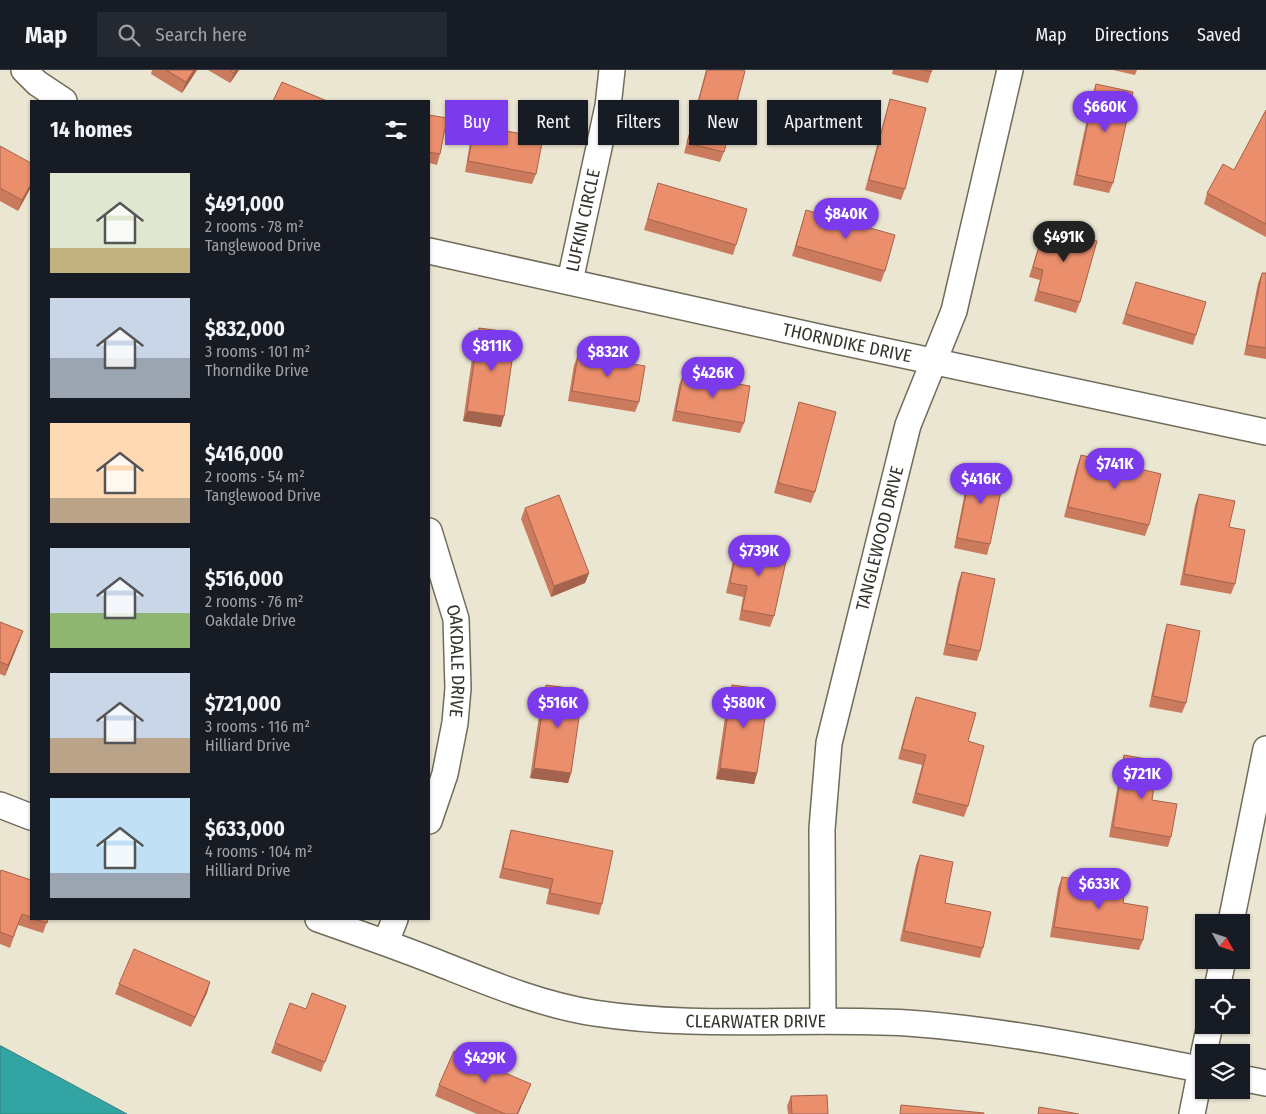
<!DOCTYPE html>
<html lang="en">
<head>
<meta charset="utf-8">
<style>
  :root { --surface:#171b24; --page:#242831; --text:#f1f3f6; --muted:#9ea1a6; --line:#363941; --accent:#7c3aed }
  body { margin:0; font-family:"Fira Sans Condensed",sans-serif; background:var(--page); color:var(--text); height:100vh; display:flex; flex-direction:column; font-size:19px; white-space:nowrap }
  * { box-sizing:border-box; margin:0 }
  p { font-size:16px; color:var(--muted) }
  .icon { flex:none; width:28px; height:28px; fill:none; stroke:currentColor; stroke-width:2; stroke-linecap:round; stroke-linejoin:round }
  .map { position:relative; flex:1; overflow:hidden }
  .sheet { position:absolute; left:30px; top:30px; width:400px; height:820px; display:flex; flex-direction:column; background:var(--surface); border-radius:0px; box-shadow:0 1px 4px #0004 }
  .sheet>* { flex:none }
  .guide { position:absolute; left:445px; top:30px; width:475px; height:45px; display:flex; gap:10px }
  .needle { width:32px; rotate:130deg }
  .controls { position:absolute; left:1195px; top:844px; display:grid; gap:10px }
  .controls a { display:grid; place-items:center; width:55px; height:55px; border-radius:0px; background:var(--surface); box-shadow:0 1px 4px #0004; font-size:25px }
  .price { position:absolute; translate:-50% -42px; padding:0 11px; border-radius:18px; background:var(--accent); color:#fff; font-size:16px; line-height:32px; filter:drop-shadow(0 1px 2px #0008) }
  .price::after { content:''; position:absolute; left:50%; top:30px; width:15px; height:11px; margin-left:-8px; background:inherit; clip-path:polygon(0 0,100% 0,50% 100%) }
  .price.on { background:#222; color:#fff }
  ul { padding:0; list-style:none }
  li { display:flex; align-items:center; gap:15px; height:125px; padding:0 20px }
  li span { display:grid; place-items:center; flex:none; width:140px; height:100px; border-radius:0px; color:#555 }
  li>.icon { margin-inline-start:auto }
  span .icon { width:60px; height:60px; fill:#fffc; stroke-width:1 }
  li b { font-size:21px }
  h2 { display:flex; justify-content:space-between; align-items:center; height:60px; padding:0 20px; font-size:21px }
  .pill { padding:0 18px; border-radius:0px; background:var(--surface); box-shadow:0 1px 4px #0004; font-size:18px; line-height:45px }
  .pill.on { background:var(--accent); color:#fff }
  header { display:flex; align-items:center; gap:30px; box-sizing:border-box; height:70px; padding:0 25px; background:var(--surface); border-bottom:1px solid var(--line) }
  header strong { font-size:24px }
  nav { display:flex; gap:28px; margin-inline-start:auto; font-size:18px }
  .search { width:350px; height:45px; background:var(--page); display:flex; align-items:center; gap:12px; box-sizing:border-box; padding:0 18px; border-radius:0px; color:var(--muted); font-size:19px }
  .map>svg:first-child { display:block }
  .water { fill:#33a4a4; stroke:#348280 }
  .lines { fill:none; stroke-linecap:round; stroke-linejoin:round }
  .minor-casing { stroke:#706c5b; stroke-width:28 }
  .minor { stroke:#fff; stroke-width:25 }
  .wall { fill:#ca7a5d }
  .shaded-wall { fill:#a4634c }
  .building { fill:#eb8e6c; stroke:#a4634c }
  .labels { text-anchor:middle; dominant-baseline:central; stroke-width:4; stroke-linejoin:round; paint-order:stroke }
  .street-label { font-size:18px; fill:#35332b; stroke:#fff }
</style>
</head>
<body>
<header>
<strong>Map</strong>
<div class="search"><svg class="icon" aria-label="search" viewBox="0 0 24 24"><circle cx="10" cy="10" r="6"/><path d="M15 15l6 6"/></svg>Search here</div>
<nav><a>Map</a><a>Directions</a><a>Saved</a></nav>
</header>
<div class="map">
<svg width="1266" height="1044" viewBox="0 0 1266 1044">
  <rect width="100%" height="100%" fill="#ebe6d2"/>
  <path class="water" d="M0,976H1L127,1044H0Z"/>
  <g class="lines">
    <g class="minor-casing">
      <g id="minor">
        <path d="M24,0L37,13L64,31"/>
        <path id="s1" d="M429,181L823,268L1266,362"/>
        <path id="s2" d="M570,211L608,36L612,0"/>
        <path id="s3" d="M429,461L456,549L458,618L455,653L445,704L429,751"/>
        <path d="M0,735L31,747"/>
        <path id="s4" d="M318,849C361,864 404,879 446,896C494,915 543,935 594,943C698,959 803,947 907,953C1007,960 1106,981 1204,1000"/>
        <path d="M1231,852L1266,679"/>
        <path d="M386,872L395,849"/>
        <path d="M1217,918L1223,890"/>
        <path id="s5" d="M823,951L822,759L829,673L908,355L954,241L1010,0"/>
        <path d="M1204,982L1210,955"/>
        <path d="M1241,1008L1266,1013"/>
        <path d="M1192,1044L1204,984"/>
      </g>
    </g>
    <use href="#minor" class="minor"/>
  </g>
  <path class="wall" d="M152,0H197L182,23L151,4Z
    M208,0H239L230,13Z
    M706,0H742L724,82L720,92L684,83Z
    M893,0H932L928,13L892,4Z
    M1113,0H1137L1135,5Z
    M1096,14L1113,113L1109,123L1073,115L1092,25Z
    M890,29L905,119L901,130L865,120L887,39Z
    M1266,40V167L1204,134L1207,123L1234,100Z
    M429,45L440,84L437,95L429,93Z
    M475,55L536,104L532,114L465,102L471,66Z
    M0,76L31,117L18,141L0,131Z
    M658,113L736,175L733,185L644,160Z
    M806,140L885,201L881,212L792,186Z
    M1045,156L1080,232L1076,243L1034,231L1040,210L1029,207Z
    M1262,203H1266V289L1244,285L1258,213Z
    M1136,212L1196,265L1193,275L1122,254Z
    M479,258L501,357L463,351L475,268Z
    M578,285L639,332L635,342L568,331L574,295Z
    M683,305L744,353L740,363L672,351L679,315Z
    M799,332L815,422L811,433L774,423L796,343Z
    M1081,385L1149,455L1145,466L1064,447L1077,396Z
    M972,396L990,474L987,485L954,478L968,406Z
    M1199,424L1229,457L1235,514L1231,524L1180,515L1195,435Z
    M525,438L589,503L585,513L551,527L521,449Z
    M738,472L774,546L770,557L739,550L743,527L726,523L735,482Z
    M962,502L980,581L977,591L943,585L958,513Z
    M0,552L23,561L5,606L0,604Z
    M1167,554L1186,633L1182,643L1149,637L1164,564Z
    M546,615L571,703L568,713L530,708L542,625Z
    M732,615L757,703L754,714L716,709L728,626Z
    M916,627L968,671V736L964,747L912,733L922,695L898,689L912,638Z
    M1124,685L1152,730L1171,767L1168,777L1109,767L1121,696Z
    M511,760L602,834L599,845L546,834L549,819L499,808L508,771Z
    M920,785L945,833L983,878L980,888L900,871L916,795Z
    M0,803L31,810V849H48L43,863L18,855L10,878L0,874Z
    M1062,807L1123,833L1143,870L1139,880L1050,867L1058,818Z
    M210,912L191,957L115,924L119,914Z
    M290,933L306,939L346,936L321,1002L271,983Z
    M531,1014L518,1044H477L435,1026L439,1015Z
    M791,1026L828,1044H788L787,1036Z"/>
  <path class="shaded-wall" d="M194,0H197L182,23L186,12Z
    M236,0H239L230,13L234,3Z
    M31,114V117L18,141L22,130Z
    M467,341L504,346L501,357L463,351Z
    M589,503L585,513L551,527L554,516Z
    M23,561L19,572L5,606L8,595Z
    M534,698L571,703L568,713L530,708Z
    M720,698L757,703L754,714L716,709Z
    M210,912L207,923L191,957L195,947Z
    M531,1014L518,1044H517Z"/>
  <path class="building" d="M166,0H194L186,12Z
    M229,0H236L234,3Z
    M707,0H742L745,1L724,82L687,73Z
    M923,0H932L931,2Z
    M282,12L327,31H273Z
    M1096,14L1133,22L1113,113L1077,105Z
    M890,29L926,38L905,119L869,110Z
    M1266,40V154L1207,123L1223,94L1234,100Z
    M429,45L447,48L440,84L429,82Z
    M475,55L543,68L536,104L468,91Z
    M0,76L31,93V114L22,130L0,118Z
    M658,113L747,139L736,175L648,149Z
    M806,140L895,165L885,201L796,176Z
    M1045,156L1097,171L1080,232L1038,221L1043,200L1033,197Z
    M1262,203H1266V278L1247,275Z
    M1136,212L1206,232L1196,265L1126,244Z
    M479,258L516,263L504,346L467,341Z
    M578,285L645,296L639,332L572,321Z
    M683,305L750,316L744,353L676,341Z
    M799,332L836,342L815,422L778,413Z
    M1081,385L1161,404L1149,455L1068,437Z
    M972,396L1005,402L990,474L957,468Z
    M1199,424L1235,431L1229,457L1245,460L1235,514L1184,504Z
    M559,425L589,503L554,516L525,438Z
    M738,472L788,482L774,546L742,540L747,516L730,513Z
    M962,502L995,509L980,581L947,574Z
    M0,552L23,561L8,595L0,592Z
    M1167,554L1200,561L1186,633L1153,626Z
    M546,615L583,620L571,703L534,698Z
    M732,615L769,620L757,703L720,698Z
    M916,627L976,643L968,671L984,676L968,736L916,723L926,685L902,679Z
    M1124,685L1158,691L1152,730L1177,734L1171,767L1113,757Z
    M511,760L613,781L602,834L550,823L553,809L503,798Z
    M920,785L953,792L945,833L991,842L983,878L904,861Z
    M1,800L31,810V847L22,844L13,867L0,862V803Z
    M1062,807L1125,817L1123,833L1148,837L1143,870L1054,857Z
    M35,849H48L47,853Z
    M134,879L210,912L195,947L119,914Z
    M312,923L346,936L325,992L275,973L290,933L306,939Z
    M454,981L531,1014L517,1044H505L439,1015Z
    M827,1025L828,1044H792L791,1026Z
    M901,1035L984,1043V1044H900Z
    M1039,1037L1079,1044H1038Z"/>
  <g class="labels">
    <g class="street-label">
      <text stroke="none"><textPath href="#s2" startOffset="62">LUFKIN CIRCLE</textPath></text>
      <text stroke="none"><textPath href="#s1" startOffset="428">THORNDIKE DRIVE</textPath></text>
      <text stroke="none"><textPath href="#s5" startOffset="489">TANGLEWOOD DRIVE</textPath></text>
      <text stroke="none"><textPath href="#s3" startOffset="134">OAKDALE DRIVE</textPath></text>
      <text stroke="none"><textPath href="#s4" startOffset="454">CLEARWATER DRIVE</textPath></text>
    </g>
  </g>
</svg>
<div class="controls">
<a><svg class="needle" viewBox="-14 -14 28 28"><path d="M0-13l5 13h-10z" fill="#e53935"/><path d="M0 13l5-13h-10z" fill="#9ea1a6"/></svg></a>
<a><svg class="icon" aria-label="locate" viewBox="0 0 24 24"><circle cx="12" cy="12" r="6"/><path d="M12 2v4M12 18v4M2 12h4M18 12h4"/></svg></a>
<a><svg class="icon" aria-label="layers" viewBox="0 0 24 24"><path d="M12 4l9 5-9 5-9-5zM3 14l9 5 9-5"/></svg></a>
</div>
<b class="price" style="left:1105px;top:63px">$660K</b>
<b class="price" style="left:846px;top:170px">$840K</b>
<b class="price on" style="left:1064px;top:193px">$491K</b>
<b class="price" style="left:492px;top:302px">$811K</b>
<b class="price" style="left:608px;top:308px">$832K</b>
<b class="price" style="left:713px;top:329px">$426K</b>
<b class="price" style="left:1115px;top:420px">$741K</b>
<b class="price" style="left:981px;top:435px">$416K</b>
<b class="price" style="left:759px;top:507px">$739K</b>
<b class="price" style="left:558px;top:659px">$516K</b>
<b class="price" style="left:744px;top:659px">$580K</b>
<b class="price" style="left:1142px;top:730px">$721K</b>
<b class="price" style="left:1099px;top:840px">$633K</b>
<b class="price" style="left:485px;top:1014px">$429K</b>
<div class="guide">
<a class="pill on">Buy</a>
<a class="pill">Rent</a>
<a class="pill">Filters</a>
<a class="pill">New</a>
<a class="pill">Apartment</a>
</div>
<section class="sheet">
<h2>14 homes<svg class="icon" aria-label="filters" viewBox="0 0 24 24"><path d="M4 7h16M4 17h16"/><circle cx="9" cy="7" r="2"/><circle cx="15" cy="17" r="2"/></svg></h2>
<ul>
<li><span style="background:linear-gradient(#dfe7d0 75%,#c2b280 0)"><svg class="icon" aria-label="home" viewBox="0 0 24 24"><path d="M3 11l9-7 9 7M6 9v11h12V9"/></svg></span><div><b>$491,000</b><p>2 rooms · 78 m²</p><p>Tanglewood Drive</p></div></li>
<li><span style="background:linear-gradient(#c9d6e8 60%,#9aa5b1 0)"><svg class="icon" aria-label="home" viewBox="0 0 24 24"><path d="M3 11l9-7 9 7M6 9v11h12V9"/></svg></span><div><b>$832,000</b><p>3 rooms · 101 m²</p><p>Thorndike Drive</p></div></li>
<li><span style="background:linear-gradient(#ffd9b3 75%,#b9a48a 0)"><svg class="icon" aria-label="home" viewBox="0 0 24 24"><path d="M3 11l9-7 9 7M6 9v11h12V9"/></svg></span><div><b>$416,000</b><p>2 rooms · 54 m²</p><p>Tanglewood Drive</p></div></li>
<li><span style="background:linear-gradient(#c9d6e8 65%,#8fb573 0)"><svg class="icon" aria-label="home" viewBox="0 0 24 24"><path d="M3 11l9-7 9 7M6 9v11h12V9"/></svg></span><div><b>$516,000</b><p>2 rooms · 76 m²</p><p>Oakdale Drive</p></div></li>
<li><span style="background:linear-gradient(#c9d6e8 65%,#b9a48a 0)"><svg class="icon" aria-label="home" viewBox="0 0 24 24"><path d="M3 11l9-7 9 7M6 9v11h12V9"/></svg></span><div><b>$721,000</b><p>3 rooms · 116 m²</p><p>Hilliard Drive</p></div></li>
<li><span style="background:linear-gradient(#bfe0f5 75%,#9aa5b1 0)"><svg class="icon" aria-label="home" viewBox="0 0 24 24"><path d="M3 11l9-7 9 7M6 9v11h12V9"/></svg></span><div><b>$633,000</b><p>4 rooms · 104 m²</p><p>Hilliard Drive</p></div></li>
</ul>
</section>
</div>
</body>
</html>
